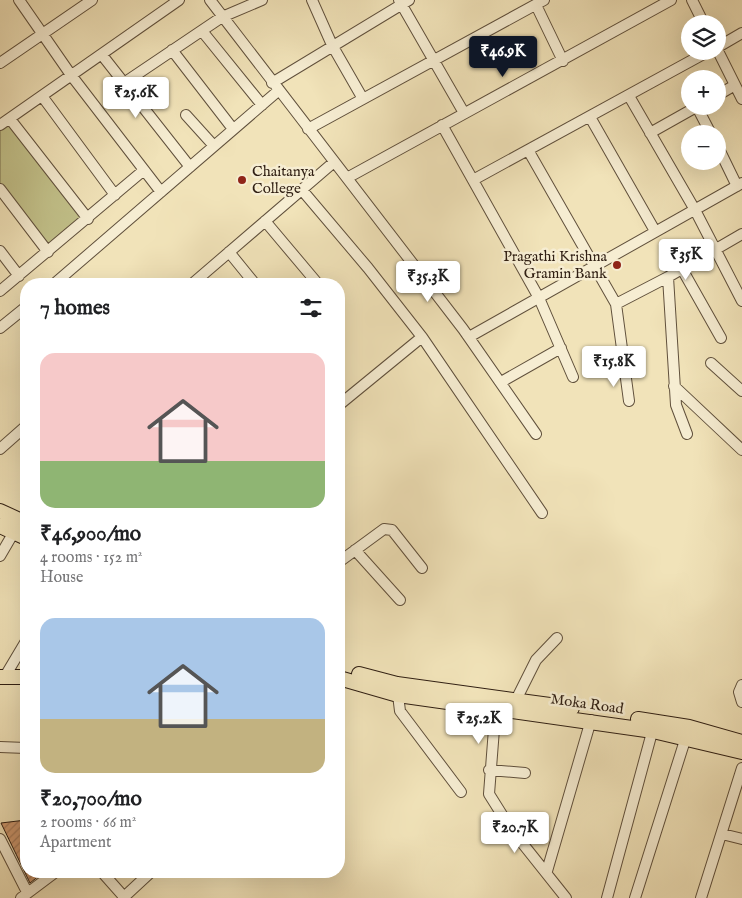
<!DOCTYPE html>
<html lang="en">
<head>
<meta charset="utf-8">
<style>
  :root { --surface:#fff; --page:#f2f2f2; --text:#202124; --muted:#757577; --accent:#111827 }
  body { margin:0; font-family:"IM FELL English",serif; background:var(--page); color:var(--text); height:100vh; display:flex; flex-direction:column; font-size:19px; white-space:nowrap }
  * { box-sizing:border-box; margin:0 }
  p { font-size:16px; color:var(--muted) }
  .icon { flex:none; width:28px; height:28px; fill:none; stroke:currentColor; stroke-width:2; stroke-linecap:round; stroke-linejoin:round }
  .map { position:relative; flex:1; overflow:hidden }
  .details { position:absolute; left:20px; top:278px; width:325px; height:600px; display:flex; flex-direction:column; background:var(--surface); border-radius:20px; box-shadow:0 5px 20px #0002 }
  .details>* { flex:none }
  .tools { position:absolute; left:681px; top:15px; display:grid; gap:10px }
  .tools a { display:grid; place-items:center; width:45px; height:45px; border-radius:50%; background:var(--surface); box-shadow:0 5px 20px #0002; font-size:25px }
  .price { position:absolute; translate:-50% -42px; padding:0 11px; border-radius:5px; background:#fff; color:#222; font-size:16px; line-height:32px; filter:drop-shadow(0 1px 2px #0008) }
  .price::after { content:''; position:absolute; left:50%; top:30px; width:15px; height:11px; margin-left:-8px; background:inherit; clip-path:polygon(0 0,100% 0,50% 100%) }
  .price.active { background:var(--accent); color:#fff }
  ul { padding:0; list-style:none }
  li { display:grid; align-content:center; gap:10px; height:265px; padding:0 20px }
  li span { display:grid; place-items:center; height:155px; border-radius:15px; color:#555 }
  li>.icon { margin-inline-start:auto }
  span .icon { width:90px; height:90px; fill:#fffc; stroke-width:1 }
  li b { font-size:21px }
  h2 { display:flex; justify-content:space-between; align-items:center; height:60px; padding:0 20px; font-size:21px }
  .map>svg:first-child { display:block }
  .green { fill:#c2c18a; stroke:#79704e }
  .building { fill:url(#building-hatch); stroke:#301f13 }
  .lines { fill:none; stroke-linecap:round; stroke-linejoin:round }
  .minor-casing { stroke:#60503c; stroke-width:12 }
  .major-casing { stroke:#301f13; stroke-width:16 }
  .minor { stroke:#f6edd2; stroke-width:10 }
  .major { stroke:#f1e3b9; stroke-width:14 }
  .poi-dot { fill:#8f2418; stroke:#f6edd2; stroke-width:2 }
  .labels { text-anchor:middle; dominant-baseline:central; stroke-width:5; stroke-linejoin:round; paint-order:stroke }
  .poi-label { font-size:15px; fill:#301f13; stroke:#f6edd2; text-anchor:start }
  .street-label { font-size:15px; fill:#301f13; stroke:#f6edd2 }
</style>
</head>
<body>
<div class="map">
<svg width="742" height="898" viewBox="0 0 742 898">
  <defs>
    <pattern id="building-hatch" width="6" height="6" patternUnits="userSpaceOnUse" patternTransform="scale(1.25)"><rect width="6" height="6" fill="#d19b71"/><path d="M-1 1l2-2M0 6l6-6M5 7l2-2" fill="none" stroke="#aa7e5c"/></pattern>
  </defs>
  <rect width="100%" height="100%" fill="#f1e3b9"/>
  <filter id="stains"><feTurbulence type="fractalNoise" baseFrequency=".004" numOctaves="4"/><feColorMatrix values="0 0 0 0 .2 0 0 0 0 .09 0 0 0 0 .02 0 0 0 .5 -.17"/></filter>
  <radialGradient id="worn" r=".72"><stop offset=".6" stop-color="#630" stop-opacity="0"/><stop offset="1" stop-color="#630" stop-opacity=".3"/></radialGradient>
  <path class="green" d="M8,120L85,219L48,249L0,188V126Z"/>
  <path class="building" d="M26,820V871H45L30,883L1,823Z"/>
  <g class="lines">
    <g class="minor-casing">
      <path id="minor" d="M19,0L71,75L161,192
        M210,0L463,329L536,434
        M312,0L332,45L363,99
        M399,0L464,113
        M692,0L704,24
        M536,5L563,61
        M202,31L262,105
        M718,47L742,33
        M172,50L233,129
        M718,51L742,99
        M102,55L190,167
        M0,63L92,0
        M124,83L222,17L262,0
        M272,83L409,0
        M718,95L735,85
        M42,96L115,195
        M629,96L695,210L742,301
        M697,107L711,134
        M186,115L214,146
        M590,117L655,231
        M10,119L88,219
        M0,125L179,0
        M442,125L539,298L573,377
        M308,129L544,0
        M650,133L698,106
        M718,147L737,186
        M528,150L616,304L629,401
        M347,178L671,0
        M473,180L709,51
        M0,189L48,252
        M302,190L368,268L422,337L542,513
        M265,221L318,284
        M0,251L19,276
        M229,252L255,284
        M682,269L721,338
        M668,277L676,405L687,434
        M54,284L278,91
        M192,284L334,162
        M0,291L144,170
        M616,304L668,277L742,234
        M0,328L26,307
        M469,337L742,183
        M711,363L742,391
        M501,382L561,348
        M674,386L742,450
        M339,405L422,337
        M0,449L26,426
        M355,550L400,600
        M0,556L21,520L26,515
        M339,562L384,529L392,530L422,568
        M4,678L26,641
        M742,685L739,692L742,702
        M398,695L400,711L461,792
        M516,700L536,660L557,638
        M496,703L489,794L511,829L566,898
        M0,747L26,748
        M489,770L525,773
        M722,834L742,839
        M0,839L27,892
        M101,871L125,898
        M547,871L591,720
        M21,898L57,871
        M123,898L152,871
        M607,898L654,725
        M635,898L686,737
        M701,898L742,768"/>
    </g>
    <g class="major-casing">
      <path id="major" d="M0,511L26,523
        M0,526L26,538
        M359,674L397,684L572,708
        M0,677H26
        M339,678L398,695L653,731L742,752
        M638,719L689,727L742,742"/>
    </g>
    <use href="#minor" class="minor"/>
    <use href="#major" class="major"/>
  </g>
  <g class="poi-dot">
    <circle cx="242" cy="180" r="5"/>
    <circle cx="617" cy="265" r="5"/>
  </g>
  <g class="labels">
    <g class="poi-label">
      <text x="252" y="171">Chaitanya<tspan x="252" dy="17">College</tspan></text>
      <text x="607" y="256" text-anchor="end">Pragathi Krishna<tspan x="607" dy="17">Gramin Bank</tspan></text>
    </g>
    <g class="street-label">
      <text transform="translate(587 704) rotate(8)">Moka Road</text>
    </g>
  </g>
  <rect width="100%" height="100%" filter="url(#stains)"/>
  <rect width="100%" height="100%" fill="url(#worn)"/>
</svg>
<div class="tools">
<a><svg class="icon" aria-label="layers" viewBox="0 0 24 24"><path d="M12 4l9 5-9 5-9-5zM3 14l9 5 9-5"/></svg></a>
<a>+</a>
<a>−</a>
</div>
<b class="price active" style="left:503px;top:78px">₹46.9K</b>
<b class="price" style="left:136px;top:119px">₹25.6K</b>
<b class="price" style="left:686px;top:281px">₹35K</b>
<b class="price" style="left:428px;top:303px">₹35.3K</b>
<b class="price" style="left:614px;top:388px">₹15.8K</b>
<b class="price" style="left:479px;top:745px">₹25.2K</b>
<b class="price" style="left:515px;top:854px">₹20.7K</b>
<section class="details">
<h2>7 homes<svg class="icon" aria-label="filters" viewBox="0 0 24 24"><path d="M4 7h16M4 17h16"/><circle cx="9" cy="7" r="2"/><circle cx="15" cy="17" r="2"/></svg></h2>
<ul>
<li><span style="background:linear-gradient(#f6c9c9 70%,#8fb573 0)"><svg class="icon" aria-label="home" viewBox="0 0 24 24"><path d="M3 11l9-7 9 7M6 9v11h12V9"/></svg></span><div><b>₹46,900/mo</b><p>4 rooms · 152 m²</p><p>House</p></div></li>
<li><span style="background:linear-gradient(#a9c7e8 65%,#c2b280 0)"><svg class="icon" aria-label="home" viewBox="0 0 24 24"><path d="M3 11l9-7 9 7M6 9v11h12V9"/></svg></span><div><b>₹20,700/mo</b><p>2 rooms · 66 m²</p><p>Apartment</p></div></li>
</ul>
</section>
</div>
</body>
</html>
